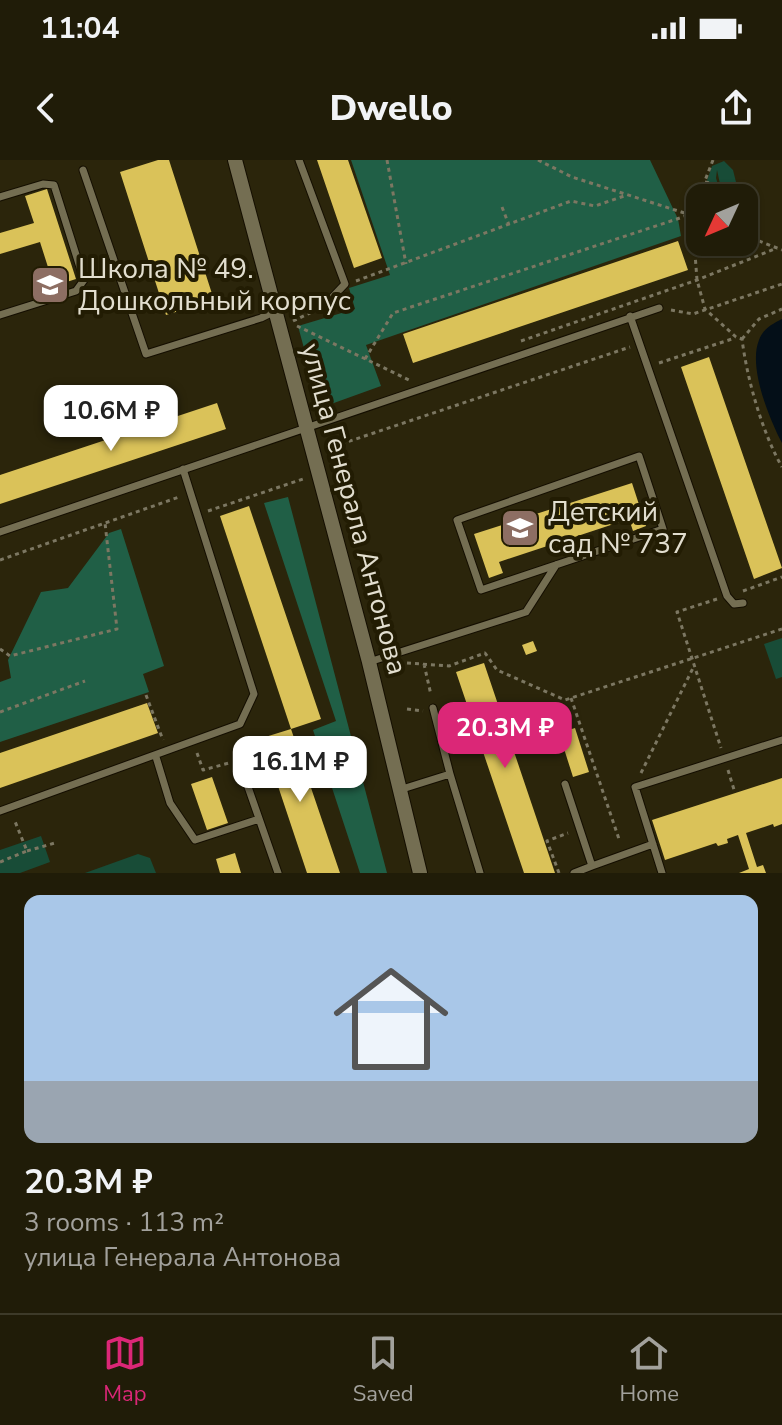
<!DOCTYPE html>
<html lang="en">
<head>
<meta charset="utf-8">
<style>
  :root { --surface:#201c08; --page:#282512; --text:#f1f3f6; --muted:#a2a19c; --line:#3d3a29; --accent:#db2777 }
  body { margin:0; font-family:"Nunito Sans",sans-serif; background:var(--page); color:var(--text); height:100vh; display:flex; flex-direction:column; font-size:30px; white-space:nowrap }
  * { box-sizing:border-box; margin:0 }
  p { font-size:26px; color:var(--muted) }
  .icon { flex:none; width:44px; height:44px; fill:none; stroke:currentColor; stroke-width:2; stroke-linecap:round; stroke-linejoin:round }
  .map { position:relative; height:713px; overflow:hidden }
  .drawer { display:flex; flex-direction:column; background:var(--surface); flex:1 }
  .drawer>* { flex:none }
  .needle { width:52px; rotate:226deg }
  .controls { position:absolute; left:686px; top:24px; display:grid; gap:16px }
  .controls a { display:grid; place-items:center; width:72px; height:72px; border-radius:16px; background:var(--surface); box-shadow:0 2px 6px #0004,0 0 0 2px var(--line); font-size:40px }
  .price { position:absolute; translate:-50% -68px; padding:0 18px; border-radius:16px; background:#fff; color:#222; font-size:26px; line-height:52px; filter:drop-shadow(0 2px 4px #0008) }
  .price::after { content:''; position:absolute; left:50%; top:48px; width:24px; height:18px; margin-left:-12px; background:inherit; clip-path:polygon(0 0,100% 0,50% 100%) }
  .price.selected { background:var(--accent); color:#fff }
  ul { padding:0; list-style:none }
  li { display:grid; align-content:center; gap:16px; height:424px; padding:0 24px }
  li+li { border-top:2px solid var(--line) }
  li span { display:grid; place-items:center; height:248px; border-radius:16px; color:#555 }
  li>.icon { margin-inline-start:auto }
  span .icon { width:144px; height:144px; fill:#fffc; stroke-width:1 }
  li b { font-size:34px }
  .status { display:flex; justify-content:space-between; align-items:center; height:56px; padding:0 40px; background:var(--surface); direction:ltr }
  .status svg { height:22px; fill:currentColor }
  header { display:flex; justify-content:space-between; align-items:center; height:104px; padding:0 24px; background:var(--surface); font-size:36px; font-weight:800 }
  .tab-bar { display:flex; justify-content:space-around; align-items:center; height:112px; border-top:2px solid var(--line); background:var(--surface); font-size:22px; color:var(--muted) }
  .tab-bar a { display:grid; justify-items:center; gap:4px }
  .tab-bar .selected { color:var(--accent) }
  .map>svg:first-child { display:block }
  .green { fill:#184c37 }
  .forest { fill:#205f46 }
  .water { fill:#040f18 }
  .building { fill:#dac259 }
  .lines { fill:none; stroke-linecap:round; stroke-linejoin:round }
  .service-casing { stroke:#140e00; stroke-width:9 }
  .minor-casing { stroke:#140e00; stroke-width:16 }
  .path { stroke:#7c7762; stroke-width:3; stroke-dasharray:4 4; stroke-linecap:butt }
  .service { stroke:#746e52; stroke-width:7 }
  .minor { stroke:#746e52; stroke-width:14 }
  .labels { text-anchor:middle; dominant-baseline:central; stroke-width:8; stroke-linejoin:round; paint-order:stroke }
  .poi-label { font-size:28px; fill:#e2decf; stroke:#221c03; text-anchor:start }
  .street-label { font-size:28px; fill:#e2decf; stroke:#221c03 }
</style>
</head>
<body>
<div class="status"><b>11:04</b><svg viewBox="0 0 49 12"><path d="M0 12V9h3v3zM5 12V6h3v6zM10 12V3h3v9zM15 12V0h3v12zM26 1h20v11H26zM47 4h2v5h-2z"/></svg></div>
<header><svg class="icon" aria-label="back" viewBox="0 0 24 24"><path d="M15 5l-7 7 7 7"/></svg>Dwello<svg class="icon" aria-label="share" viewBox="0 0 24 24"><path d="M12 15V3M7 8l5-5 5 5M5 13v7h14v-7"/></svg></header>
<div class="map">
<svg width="782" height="713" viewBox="0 0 782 713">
  <rect width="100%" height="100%" fill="#2b250b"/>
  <path class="green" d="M724,1L733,10L740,38H723L717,10L716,18L722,38H701L712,6Z
    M782,478V517L776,519L764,484Z
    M41,676L50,702L20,713H0V690Z
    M138,694L150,698L156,713H85Z"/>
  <path class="forest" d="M351,0H650L678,59L681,76L366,185L381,226L320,248L298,166L355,149L349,128L390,115Z
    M288,337L387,713H360L313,570L336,561L264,343Z
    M121,369L164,506L143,514L149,532L0,582V522L11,518L8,500L41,432L68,428L109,373Z"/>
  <path class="water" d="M782,159V283C769,258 748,207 759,180C763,169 772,164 782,159Z"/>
  <path class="building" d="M158,0H169L214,140L166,155L120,12Z
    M317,0H348L382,98L354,108Z
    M47,29L76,119L54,126L40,82L0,94V73L34,63L25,36Z
    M678,81L688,110L413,203L403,174Z
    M709,197L782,408L754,419L681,207Z
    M217,243L226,269L0,344V315Z
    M632,323L646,366L633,371L629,359L499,402L503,413L489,418L474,374Z
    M249,346L321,559L291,569L220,356Z
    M533,481L537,491L526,495L522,485Z
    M484,503L555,713H524L456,512Z
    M147,543L158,573L0,628V593Z
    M575,568L589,612L573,617L559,573Z
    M291,569L340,713H307L262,578Z
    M212,617L228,663L207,670L191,624Z
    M782,618V664L774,667L773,664L746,673L757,707L763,705L766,713H739L749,709L738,675L727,679L728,683L718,686L716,683L665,700L652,660Z
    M235,693L241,713H220L216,699Z"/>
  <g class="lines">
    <g class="service-casing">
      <path id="service" d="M299,0L345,124L323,147
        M83,10L146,194L261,158L275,151
        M0,37L43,24L54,25L84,120L76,131L0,155
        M630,156L727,436L734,444L743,443
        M639,296L663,369L481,430L457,360Z
        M0,372L659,148
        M369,502L526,452L556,405
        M433,548L450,614
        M156,597L170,643L195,680L259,659
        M239,601L278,713
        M565,624L592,706L574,713
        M399,630L450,614L480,713
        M0,651L240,564L254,534L183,309
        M592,706L653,684
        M662,713L635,627L782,580"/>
    </g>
    <g class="minor-casing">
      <path id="minor" d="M235,0L369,502L420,713"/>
    </g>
    <path class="path" d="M387,0L406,104
      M538,0L572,17L700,58
      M713,0L692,54L697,120L705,149L736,177L742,179C747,219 762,272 782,307
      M705,22L722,25L726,38
      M502,47L509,65
      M744,75L782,90
      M356,121L571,41L595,46L627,35
      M671,150L693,154L782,124
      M293,161L312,152
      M297,166L409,220
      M742,179L759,159L782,149
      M521,181L697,120L777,88
      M365,199L393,153L692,54
      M659,203L735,178
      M326,289L630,187
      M208,351L303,319
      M0,400L179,337
      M743,431L782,417
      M717,439L677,452L721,588
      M0,489L10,496L117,469L105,363
      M407,503L449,506L485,493L497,510L565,540L782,469
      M424,504L431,535
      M146,535L163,580
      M571,538L620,682
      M407,549L423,551
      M0,552L85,521
      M197,593L203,610L229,603
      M728,610L735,633
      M641,613L694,506
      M27,691L55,683
      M0,702L27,691L14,659
      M559,713L547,681L568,673"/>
    <use href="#service" class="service"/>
    <use href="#minor" class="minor"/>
  </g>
  <defs>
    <g id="school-square" transform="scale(2)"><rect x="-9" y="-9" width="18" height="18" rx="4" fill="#8d6e63" stroke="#221c03"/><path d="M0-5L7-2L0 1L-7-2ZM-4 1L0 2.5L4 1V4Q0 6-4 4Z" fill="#fff"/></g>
  </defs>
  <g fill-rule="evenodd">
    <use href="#school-square" x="50" y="125"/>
    <use href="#school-square" x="520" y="368"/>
  </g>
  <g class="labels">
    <g class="poi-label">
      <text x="78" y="109">Школа № 49.<tspan x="78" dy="32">Дошкольный корпус</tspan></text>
      <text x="548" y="352">Детский<tspan x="548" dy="32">сад № 737</tspan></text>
    </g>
    <g class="street-label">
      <text transform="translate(354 349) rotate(75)">улица Генерала Антонова</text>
    </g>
  </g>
</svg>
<div class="controls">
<a><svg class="needle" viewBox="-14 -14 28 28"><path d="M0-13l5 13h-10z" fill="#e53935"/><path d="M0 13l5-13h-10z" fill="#a2a19c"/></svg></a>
</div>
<b class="price" style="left:111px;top:293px">10.6M ₽</b>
<b class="price selected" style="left:505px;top:610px">20.3M ₽</b>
<b class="price" style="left:300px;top:644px">16.1M ₽</b>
</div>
<section class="drawer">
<ul>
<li><span style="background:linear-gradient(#a9c7e8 75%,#9aa5b1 0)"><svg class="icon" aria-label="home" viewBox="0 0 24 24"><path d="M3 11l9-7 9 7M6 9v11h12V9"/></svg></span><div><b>20.3M ₽</b><p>3 rooms · 113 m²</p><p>улица Генерала Антонова</p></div></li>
</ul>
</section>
<nav class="tab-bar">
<a class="selected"><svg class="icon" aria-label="map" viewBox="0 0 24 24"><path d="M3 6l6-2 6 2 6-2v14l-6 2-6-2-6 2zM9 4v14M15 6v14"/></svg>Map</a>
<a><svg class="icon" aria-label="saved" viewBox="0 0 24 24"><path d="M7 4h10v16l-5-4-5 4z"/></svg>Saved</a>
<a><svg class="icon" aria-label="home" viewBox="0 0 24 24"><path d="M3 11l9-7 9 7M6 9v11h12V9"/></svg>Home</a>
</nav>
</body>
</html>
